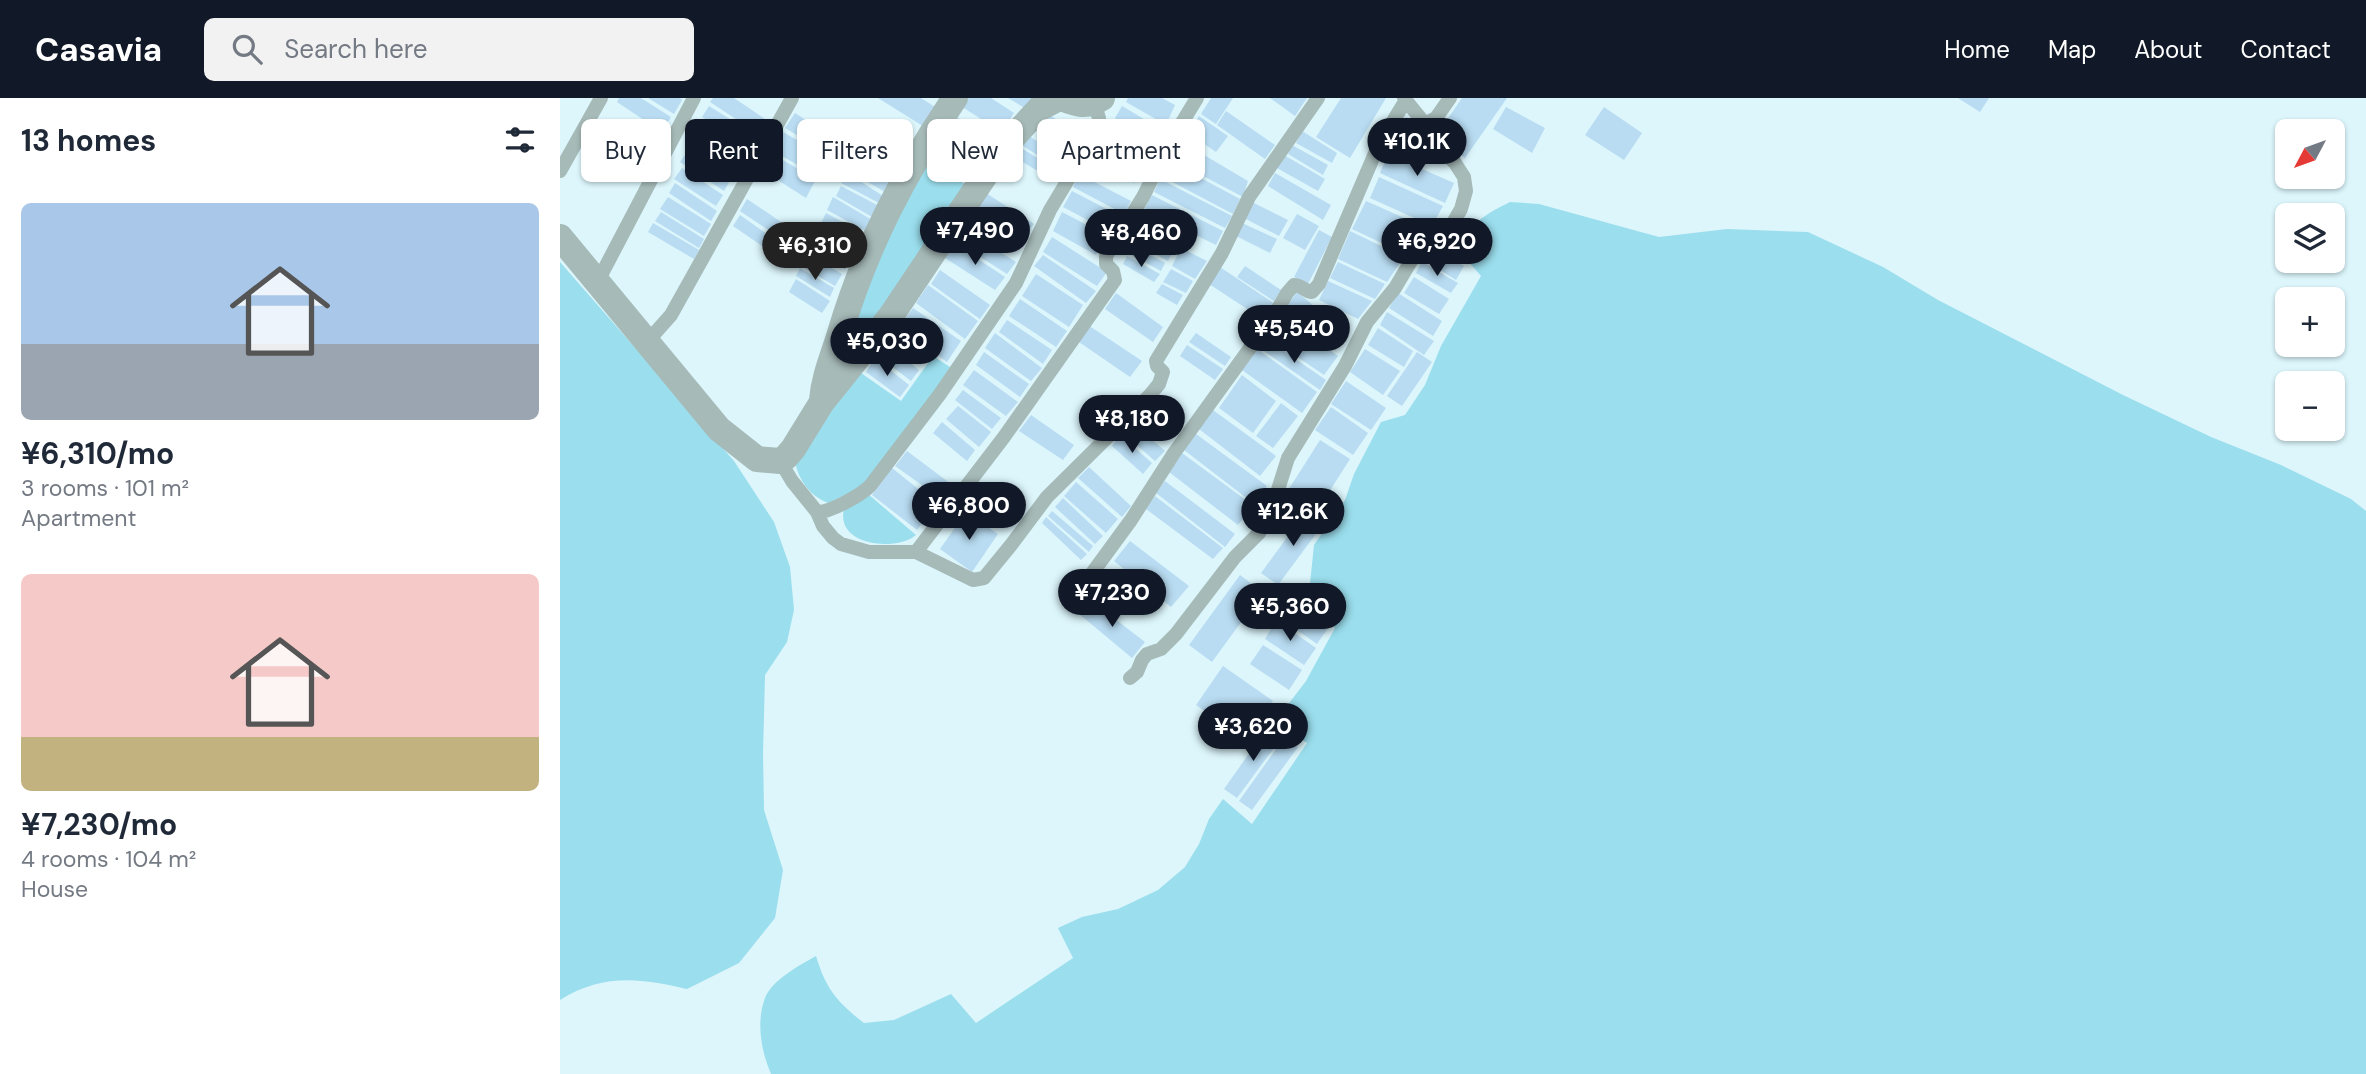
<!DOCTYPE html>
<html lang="en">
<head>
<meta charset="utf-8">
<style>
  :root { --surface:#fff; --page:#f2f2f3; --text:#1f2937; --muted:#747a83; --accent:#111827 }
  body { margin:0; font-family:"DM Sans",sans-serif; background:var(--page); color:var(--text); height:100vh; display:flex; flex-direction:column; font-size:26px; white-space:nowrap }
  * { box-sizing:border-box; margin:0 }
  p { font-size:23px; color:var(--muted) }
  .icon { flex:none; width:38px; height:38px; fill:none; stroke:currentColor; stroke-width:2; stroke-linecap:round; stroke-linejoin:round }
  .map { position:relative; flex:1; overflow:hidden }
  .side { display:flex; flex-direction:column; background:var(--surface); width:560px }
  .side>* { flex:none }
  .top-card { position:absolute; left:21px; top:21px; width:665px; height:63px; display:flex; gap:14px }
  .needle { width:46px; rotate:229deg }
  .tools { position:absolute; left:1715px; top:21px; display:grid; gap:14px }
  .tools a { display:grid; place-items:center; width:70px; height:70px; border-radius:10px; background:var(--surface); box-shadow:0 2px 5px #0004; font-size:35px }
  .price { position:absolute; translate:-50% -60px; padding:0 16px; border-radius:24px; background:var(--accent); color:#fff; font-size:23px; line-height:46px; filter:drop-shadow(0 2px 4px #0008) }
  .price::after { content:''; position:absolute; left:50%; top:42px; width:21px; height:16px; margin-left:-10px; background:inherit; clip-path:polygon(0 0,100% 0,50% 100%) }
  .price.selected { background:#222; color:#fff }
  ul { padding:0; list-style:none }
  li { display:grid; align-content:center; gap:14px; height:371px; padding:0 21px }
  li span { display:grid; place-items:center; height:217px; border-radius:10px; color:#555 }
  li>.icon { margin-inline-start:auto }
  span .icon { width:126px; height:126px; fill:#fffc; stroke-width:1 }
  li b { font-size:30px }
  h2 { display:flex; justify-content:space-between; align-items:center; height:84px; padding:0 21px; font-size:30px }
  .chip { padding:0 24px; border-radius:10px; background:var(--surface); box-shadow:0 2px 5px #0004; font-size:24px; line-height:63px }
  .chip.selected { background:var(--accent); color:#fff }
  header { display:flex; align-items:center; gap:42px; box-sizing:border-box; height:98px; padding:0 35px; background:var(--accent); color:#fff }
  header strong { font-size:33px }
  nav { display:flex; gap:38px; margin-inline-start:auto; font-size:24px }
  .search { width:490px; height:63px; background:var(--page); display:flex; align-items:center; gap:18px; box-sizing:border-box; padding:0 24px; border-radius:10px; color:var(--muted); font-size:26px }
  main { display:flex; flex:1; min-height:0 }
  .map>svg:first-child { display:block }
  .green { fill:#9bdeed }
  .building { fill:#b9dcf2 }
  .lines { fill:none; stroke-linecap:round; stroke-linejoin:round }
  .service { stroke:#a6bab8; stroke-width:14 }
  .minor { stroke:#a6bab8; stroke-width:26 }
</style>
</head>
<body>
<header>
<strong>Casavia</strong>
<div class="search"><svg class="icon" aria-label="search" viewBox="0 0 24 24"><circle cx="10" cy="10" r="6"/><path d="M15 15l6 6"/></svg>Search here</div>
<nav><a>Home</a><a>Map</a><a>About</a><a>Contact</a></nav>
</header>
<main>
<section class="side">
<h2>13 homes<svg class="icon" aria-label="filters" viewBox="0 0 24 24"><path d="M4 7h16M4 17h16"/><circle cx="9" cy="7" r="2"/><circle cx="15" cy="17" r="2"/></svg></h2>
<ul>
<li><span style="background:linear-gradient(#a9c7e8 65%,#9aa5b1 0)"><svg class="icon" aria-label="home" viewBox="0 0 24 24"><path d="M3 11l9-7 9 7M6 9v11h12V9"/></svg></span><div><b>¥6,310/mo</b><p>3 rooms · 101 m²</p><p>Apartment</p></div></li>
<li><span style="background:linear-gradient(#f6c9c9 75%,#c2b280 0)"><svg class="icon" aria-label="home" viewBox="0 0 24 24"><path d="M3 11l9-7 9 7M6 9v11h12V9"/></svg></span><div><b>¥7,230/mo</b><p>4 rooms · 104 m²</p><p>House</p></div></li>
</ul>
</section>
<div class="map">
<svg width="1806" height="976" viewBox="0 0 1806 976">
  <rect width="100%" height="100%" fill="#dcf6fc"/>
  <path class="green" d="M367,61L406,87L297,246H291L288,242L301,188Z
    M950,104L979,106L1099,139L1167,131L1248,134L1323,169L1378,202L1563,297L1651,339L1721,367L1791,401L1806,413V976H211C201,953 196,924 205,900C212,882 240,867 256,858C266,891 277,904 304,925L334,922L391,896L416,925L513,860L498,830L522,819L558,811L598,792L625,769L639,746L649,721L663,701L692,726L747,645L714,625L746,583L775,530L755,508L749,495L754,447L785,402L794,376L821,324L845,317L865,287L881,248L921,178L894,147C909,127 927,115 950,104Z
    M0,164L174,363L214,424L230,469L234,512L227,544L205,577L203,656L204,712L223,772L215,820L179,865L127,891C81,880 42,875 0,902Z
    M373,258L390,269L374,294L302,389L268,405C250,398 239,383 235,364L251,338L301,275L341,303Z
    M308,396L356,437C336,454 275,448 284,411Z"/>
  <path class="building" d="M59,0H81L111,19L102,34L57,4Z
    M88,0H120L122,2L114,16Z
    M153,0H174L205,21L197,35L150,4Z
    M318,0H361L378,11L366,30Z
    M408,0H431L454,15L442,34L402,9Z
    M448,0H478L470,13Z
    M568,0H602L615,7L606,27L566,4Z
    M651,0H673L656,26L641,16Z
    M710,0H747L735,18Z
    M781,0H826L790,60L756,39Z
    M902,0H947L905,60L876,38Z
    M1398,0H1429L1420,14Z
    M149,8L197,38L190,50L142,19Z
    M562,8L604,33L596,45L555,20Z
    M946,9L985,30L972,55L933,31Z
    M1044,9L1082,35L1064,62L1025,37Z
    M666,13L715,47L705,61L657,27Z
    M485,14L524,39L517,51L477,26Z
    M235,15L278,42L271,57L225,30Z
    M639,18L668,38L656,54L628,35Z
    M397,19L431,41L420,59L386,36Z
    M554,24L595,49L588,60L548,38Z
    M742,33L777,55L772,65L736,45Z
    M223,34L268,60L259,79L213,53Z
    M311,34L346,55L333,77L298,54Z
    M385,38L417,60L413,68L379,47Z
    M469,38L507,62L501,72L463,48Z
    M541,39L586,64L574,85L527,61Z
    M622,44L688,83L683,99L611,61Z
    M732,47L768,67L763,77L728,56Z
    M377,48L409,68L401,79L371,60Z
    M129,51L172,79L164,93L120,64Z
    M463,51L498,73L493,82L456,60Z
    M212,56L256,81L246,100L202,72Z
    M297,56L333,79L325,94L287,72Z
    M828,56L894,85L885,105L820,75Z
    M724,57L765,81L758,93L717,70Z
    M609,63L680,101L673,116L601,78Z
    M122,70L163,97L156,108L114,81Z
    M286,74L323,98L319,105L281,85Z
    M715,75L771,107L763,122L708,88Z
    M519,76L571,103L564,116L513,89Z
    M819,79L883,108L872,128L810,100Z
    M600,81L672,118L665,130L594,94Z
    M115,85L157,113L151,123L109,95Z
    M281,88L319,108L312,119L276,98Z
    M512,93L560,118L552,135L503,109Z
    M426,95L474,126L456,149L411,120Z
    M592,97L663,133L656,147L584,112Z
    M108,99L151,126L144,138L100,111Z
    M273,99L312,122L306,133L267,112Z
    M187,101L233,132L226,144L180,113Z
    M806,103L867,130L847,157L792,131Z
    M692,104L728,122L719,138L684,120Z
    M101,114L144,141L139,150L95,123Z
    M502,114L548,138L536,157L493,133Z
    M266,115L305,136L297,148L260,127Z
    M737,116L759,128L745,152L723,140Z
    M180,117L224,148L218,159L173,128Z
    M93,125L139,152L134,161L88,134Z
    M682,125L717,141L710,155L676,138Z
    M260,130L297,151L292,158L256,138Z
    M406,132L456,164L447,176L397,144Z
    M759,132L772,139L748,186L734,179Z
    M790,133L844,159L827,184L778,161Z
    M580,135L613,153L608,163L575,145Z
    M492,139L547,174L537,188L483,154Z
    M256,141L290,162L285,171L250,152Z
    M395,146L445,179L435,192L385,160Z
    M574,148L605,165L601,173L570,156Z
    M872,149L904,168L896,182L864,162Z
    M621,150L647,163L635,181L612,168Z
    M248,156L282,176L275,188L241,168Z
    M483,157L536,193L526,205L474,168Z
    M567,158L600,176L594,184L563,166Z
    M778,164L825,186L815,201L770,180Z
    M862,164L898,185L891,195L856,175Z
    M685,168L721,192L714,203L677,179Z
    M660,169L715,206L704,222L649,186Z
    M240,170L274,190L270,199L236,178Z
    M611,171L633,183L626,195L603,184Z
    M380,172L430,207L420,221L371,186Z
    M476,176L523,207L509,229L462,198Z
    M854,179L889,201L879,216L844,195Z
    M236,181L270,203L262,215L229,194Z
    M768,183L812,203L798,221L759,202Z
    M602,186L623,197L617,207L596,195Z
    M368,187L418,223L405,241L356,205Z
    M737,194L775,225L761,243L723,213Z
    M556,195L603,229L593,244L545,211Z
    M838,195L882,223L873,238L829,210Z
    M460,201L507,233L496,249L449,218Z
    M353,210L401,243L387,264L339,229Z
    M827,214L874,243L864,257L820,227Z
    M722,218L778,258L764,277L708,239Z
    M447,222L492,252L483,266L439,234Z
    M528,227L582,263L570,279L516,242Z
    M818,230L853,253L844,269L808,247Z
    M435,235L482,270L471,283L425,250Z
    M636,235L671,259L665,268L629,244Z
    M708,242L766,282L760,292L701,251Z
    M326,245L359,272L351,283L317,257Z
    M627,247L663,271L655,282L620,258Z
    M697,251L757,294L742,315L682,272Z
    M805,251L840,273L823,297L790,274Z
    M424,254L469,286L460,299L416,267Z
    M857,254L872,264L842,308L827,298Z
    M315,260L349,287L340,299L306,274Z
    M414,272L458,304L446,318L403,287Z
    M682,277L716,303L693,335L659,310Z
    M786,283L826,310L811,332L771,306Z
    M403,292L441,320L432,331L395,302Z
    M721,305L738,318L713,350L696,338Z
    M398,308L431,334L419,349L386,321Z
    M771,309L808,335L793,357L755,332Z
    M653,312L716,358L700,378L639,331Z
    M471,317L514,347L503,362L459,333Z
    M571,323L605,353L595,363L563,335Z
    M382,324L415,352L407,363L373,335Z
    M636,336L707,388L693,405L624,352Z
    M560,337L592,365L583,376L552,348Z
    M760,342L790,361L757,413L727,394Z
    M347,353L391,386L380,400L335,368Z
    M622,355L694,408L678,427L609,374Z
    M529,369L571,408L562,419L518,380Z
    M332,370L377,406L357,432L312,397Z
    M605,383L675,436L665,449L596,395Z
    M516,384L558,421L546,435L504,398Z
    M595,398L663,450L653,461L586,411Z
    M503,400L543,438L535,446L495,409Z
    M747,412L764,425L718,487L701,475Z
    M492,413L533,448L529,454L488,418Z
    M406,414L438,436L412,474L380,451Z
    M486,419L527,456L521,462L482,425Z
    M570,443L629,488L611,509L554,463Z
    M680,477L703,494L652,564L629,547Z
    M529,501L585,544L572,560L518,515Z
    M730,503L768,530L757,546L720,520Z
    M716,522L756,550L744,567L705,541Z
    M703,547L742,572L729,592L690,566Z
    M663,568L713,603L686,642L636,607Z
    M707,630L722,639L677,700L664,691Z
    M724,640L738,649L692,712L679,703Z"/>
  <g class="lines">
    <path class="service" d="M865,26L876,20L890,0
      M0,73L41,0
      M38,183L134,0
      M87,244L111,217L232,0
      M220,363L232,383L257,414L263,428L273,440L281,446L309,454H356L413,482L424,480L451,447L487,399L590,297L599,286L603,274L597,268L596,263L662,155L689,99L758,0
      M257,414C269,415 301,397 310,388L380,296L456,185L490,112L539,30V20L534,5
      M356,454L444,339L555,182L553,173L546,166V158L583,99L609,46L637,0
      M511,504L571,422L614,355L716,214L727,195L734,187C742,187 745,194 752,194L759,186L819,46L846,2
      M570,580L577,574L582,562L587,556L601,551L616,536L675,459L699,435L711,414L728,360L785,268L807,224L835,190L851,163L871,141L893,125L901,111L906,93L904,79L895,65L873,43L865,26L844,0"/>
    <path class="minor" d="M501,0C516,6 527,10 542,0
      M0,139L159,331L197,361L220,363L226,359L233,351L262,304L331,218L444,49L480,10L499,0
      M262,302C264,278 273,258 280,235C306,148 344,75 395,0"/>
  </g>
</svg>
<div class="tools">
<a><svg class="needle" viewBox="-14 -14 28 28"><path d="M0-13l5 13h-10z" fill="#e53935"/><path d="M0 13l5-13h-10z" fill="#747a83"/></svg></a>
<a><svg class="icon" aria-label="layers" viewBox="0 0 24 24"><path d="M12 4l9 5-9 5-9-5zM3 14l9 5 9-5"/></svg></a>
<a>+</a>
<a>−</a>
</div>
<b class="price" style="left:857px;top:80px">¥10.1K</b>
<b class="price" style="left:415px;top:169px">¥7,490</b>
<b class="price" style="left:581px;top:171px">¥8,460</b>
<b class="price" style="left:877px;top:180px">¥6,920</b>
<b class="price selected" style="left:255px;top:184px">¥6,310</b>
<b class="price" style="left:734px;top:267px">¥5,540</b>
<b class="price" style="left:327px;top:280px">¥5,030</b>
<b class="price" style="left:572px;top:357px">¥8,180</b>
<b class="price" style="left:409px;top:444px">¥6,800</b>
<b class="price" style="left:733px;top:450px">¥12.6K</b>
<b class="price" style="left:552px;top:531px">¥7,230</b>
<b class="price" style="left:730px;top:545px">¥5,360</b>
<b class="price" style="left:693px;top:665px">¥3,620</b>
<div class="top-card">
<a class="chip">Buy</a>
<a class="chip selected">Rent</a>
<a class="chip">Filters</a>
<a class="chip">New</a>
<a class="chip">Apartment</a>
</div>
</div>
</main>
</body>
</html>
